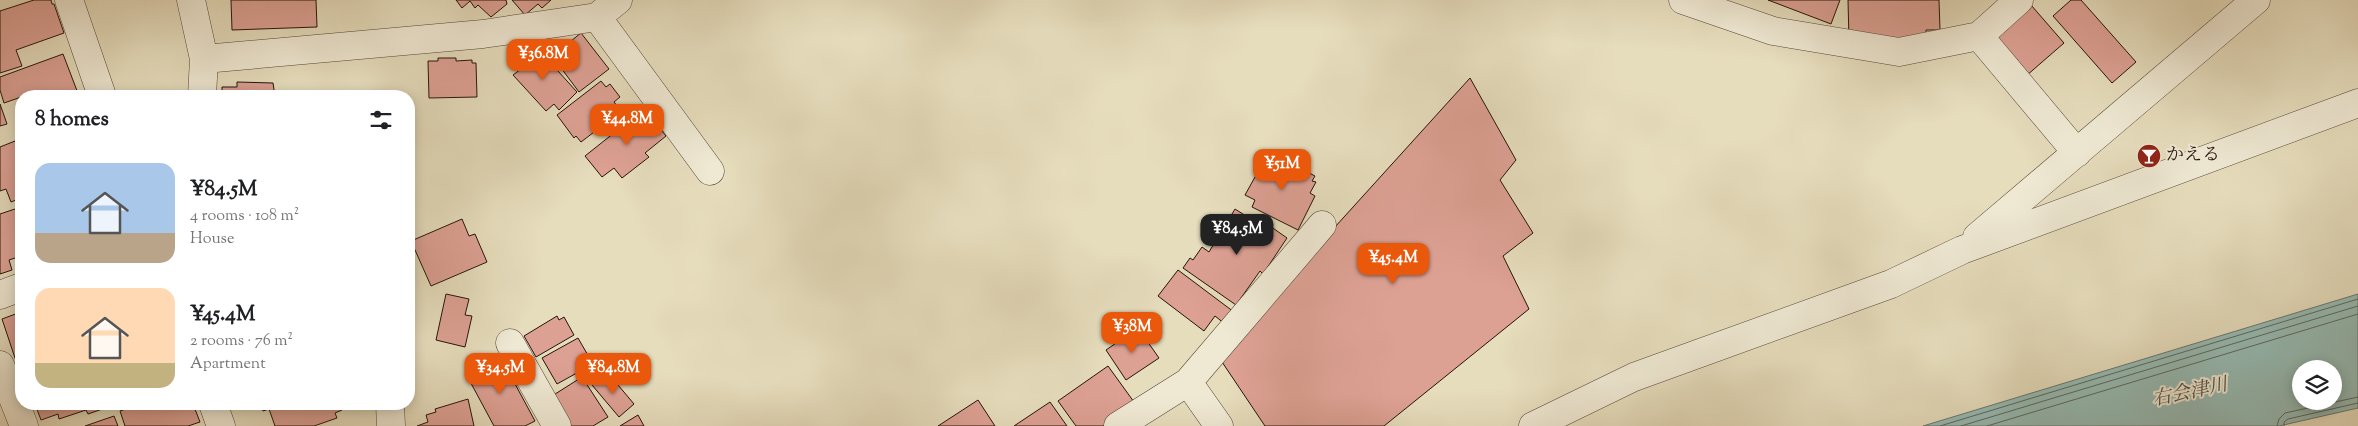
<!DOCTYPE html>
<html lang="en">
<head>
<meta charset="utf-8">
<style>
  :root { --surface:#fff; --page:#f2f2f2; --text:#202124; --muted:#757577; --accent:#ea580c }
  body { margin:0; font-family:"Sorts Mill Goudy","Noto Serif JP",serif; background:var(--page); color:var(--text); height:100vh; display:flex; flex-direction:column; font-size:19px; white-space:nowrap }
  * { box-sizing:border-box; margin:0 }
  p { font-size:16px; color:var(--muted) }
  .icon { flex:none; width:28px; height:28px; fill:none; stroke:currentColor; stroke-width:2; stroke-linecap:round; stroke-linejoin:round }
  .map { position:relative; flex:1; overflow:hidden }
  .panel { position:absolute; left:15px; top:90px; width:400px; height:320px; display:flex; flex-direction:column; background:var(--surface); border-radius:20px; box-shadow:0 2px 12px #0003 }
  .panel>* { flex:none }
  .fabs { position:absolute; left:2292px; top:360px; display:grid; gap:10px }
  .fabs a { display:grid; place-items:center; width:50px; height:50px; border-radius:50%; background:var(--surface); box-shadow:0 2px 12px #0003; font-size:25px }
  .price { position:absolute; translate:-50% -42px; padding:0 11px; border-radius:10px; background:var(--accent); color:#fff; font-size:16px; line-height:32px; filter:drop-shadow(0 1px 2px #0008) }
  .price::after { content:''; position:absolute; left:50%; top:30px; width:15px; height:11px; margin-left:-8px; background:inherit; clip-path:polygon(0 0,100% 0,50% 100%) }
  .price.selected { background:#222; color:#fff }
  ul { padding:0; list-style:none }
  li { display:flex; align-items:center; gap:15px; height:125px; padding:0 20px }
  li span { display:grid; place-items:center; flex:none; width:140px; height:100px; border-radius:15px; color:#555 }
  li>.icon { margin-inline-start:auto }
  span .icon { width:60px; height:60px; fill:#fffc; stroke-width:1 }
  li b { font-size:21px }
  h2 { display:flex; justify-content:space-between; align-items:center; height:60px; padding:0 20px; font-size:21px }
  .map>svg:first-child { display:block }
  .water { fill:#96bbb4; stroke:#697870; fill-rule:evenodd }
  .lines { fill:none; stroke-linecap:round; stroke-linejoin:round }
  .shore { stroke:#5e675f; stroke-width:1 }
  .building { fill:#dda194; stroke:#25130a }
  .street-casing { stroke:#554637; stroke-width:29 }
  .street { stroke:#efe9d4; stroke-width:28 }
  .labels { text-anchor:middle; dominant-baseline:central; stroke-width:4; stroke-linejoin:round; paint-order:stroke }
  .poi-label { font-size:18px; fill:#25130a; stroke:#efe9d4; text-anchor:start }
  .water-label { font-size:19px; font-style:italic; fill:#4d4e46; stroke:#efe9d4 }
</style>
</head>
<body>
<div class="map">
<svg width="2358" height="426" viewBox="0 0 2358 426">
  <rect width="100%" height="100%" fill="#e6ddbd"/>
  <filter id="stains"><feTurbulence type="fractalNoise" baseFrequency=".004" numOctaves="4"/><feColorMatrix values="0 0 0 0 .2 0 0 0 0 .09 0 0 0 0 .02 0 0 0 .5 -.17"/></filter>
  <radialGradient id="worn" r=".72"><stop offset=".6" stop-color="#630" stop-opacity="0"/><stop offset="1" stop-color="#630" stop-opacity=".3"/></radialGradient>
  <path class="water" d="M2358,294V408L2279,426H1923ZM2301,369H2334V401H2301Z"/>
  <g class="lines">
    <path class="shore" d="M1940,426L2358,299
      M1961,426L2358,306
      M1987,426L2358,314
      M2277,426L2279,419L2285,413L2358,397
      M2284,426V422L2288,419L2358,403"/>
  </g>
  <path class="building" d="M34,0H51L52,4H54L64,33L16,50L22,66L0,73V11Z
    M231,0H316L317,27L232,30Z
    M456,0H506L507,4L491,17L478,5L475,8L470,1L462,8Z
    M512,0H551L542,8L538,4L525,15Z
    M1768,0H1840L1831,24Z
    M1848,0H1939L1940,30H1926V37L1849,40Z
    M2071,0H2081L2136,62L2112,83L2053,16Z
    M2031,5L2064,43L2026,76L1992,38Z
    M581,33L609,69L579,92L552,56Z
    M538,49L577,92L559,110L554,104L546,111L513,75L521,69L514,61L525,50L530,57Z
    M63,54L79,96H30V94L4,103L0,90V77Z
    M438,58H456V61L472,60V63H476L477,97L429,98L428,61H438Z
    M1470,78L1516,160L1500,180L1533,233L1503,256L1529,309L1384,426H1265L1218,356Z
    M601,81L606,87L610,84L620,97L614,102L625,116L602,134L598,129L581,142L576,136L574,138L557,115Z
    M237,82L273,83L275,96H222V87H237Z
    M0,104L7,124L0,126Z
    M644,109L666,136L645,153L649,157L622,178L614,168L602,177L585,156Z
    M15,141L21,159V198L11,202L6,189L0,191V147Z
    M1269,152L1315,176L1312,181L1316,182L1310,193L1315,196L1298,230L1252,207L1255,200L1245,195Z
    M21,207V256L9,260L12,270L0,274V214Z
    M1235,209L1257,223L1260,219L1287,238L1263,274L1260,271L1236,305L1183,268L1190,258L1193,260L1202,247L1209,252Z
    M462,219L469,236L475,234L487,262L431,286L411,241Z
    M1178,270L1234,312L1225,324L1215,316L1204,331L1158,296Z
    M446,294L469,299L465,315L472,316L465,347L436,340Z
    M21,312V359L16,361L2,319Z
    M557,316L559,320L564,317L574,335L536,357L524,336Z
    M1138,328L1159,358L1126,380L1106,350Z
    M578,338L593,364L557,384L542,358Z
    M500,356L535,421L525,426H494L466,374Z
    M1108,366L1134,402L1106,426H1076L1058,401Z
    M608,373L634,404L619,417L592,385Z
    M582,377L608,417L593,426H571L552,396Z
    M468,399L474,426H417L428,422L426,415L436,412L435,409Z
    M978,400L995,426H938Z
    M1050,402L1067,426H1014Z
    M35,404H111V406L88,414L86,410L59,419L58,414L41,420Z
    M140,404H193L200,422L188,426H125L120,411Z
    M260,404H340L342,410L335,413L337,418L314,426H275L269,409L263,411Z
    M638,415L644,426H620Z
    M114,416L118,426H85Z"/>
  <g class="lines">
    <g class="street-casing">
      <path id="street" d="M69,0L102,96
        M191,0L204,59L202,96
        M1683,0L1773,31L1899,52L1979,36L2077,153
        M597,17L710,171
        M1979,36L2019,0
        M204,59L483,34L597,17L618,0
        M1977,237L2256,0
        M0,295L21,287
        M510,343L557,426
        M0,365L24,426
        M213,404L221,426
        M390,404L391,426
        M1118,426L1188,382
        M1219,426L1188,382L1322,225
        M1533,426L1634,377L1891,284L1962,250L2358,103"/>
    </g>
    <use href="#street" class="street"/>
  </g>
  <defs>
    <g id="bar-disc" transform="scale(1.25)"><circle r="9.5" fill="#8f2418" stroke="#efe9d4"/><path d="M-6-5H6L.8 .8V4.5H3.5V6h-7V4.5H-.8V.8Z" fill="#fff"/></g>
  </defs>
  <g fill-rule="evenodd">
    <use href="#bar-disc" x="2149" y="156"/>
  </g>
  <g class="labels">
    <g class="poi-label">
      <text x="2166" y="156">かえる</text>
    </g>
    <g class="water-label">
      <text transform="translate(2190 393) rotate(-12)">右会津川</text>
    </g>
  </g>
  <rect width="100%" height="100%" filter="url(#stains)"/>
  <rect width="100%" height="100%" fill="url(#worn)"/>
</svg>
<div class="fabs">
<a><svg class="icon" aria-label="layers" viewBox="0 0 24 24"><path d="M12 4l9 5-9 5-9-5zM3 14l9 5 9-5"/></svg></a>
</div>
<b class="price" style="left:543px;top:81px">¥36.8M</b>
<b class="price" style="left:627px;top:146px">¥44.8M</b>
<b class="price" style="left:1282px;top:191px">¥51M</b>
<b class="price selected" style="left:1237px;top:256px">¥84.5M</b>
<b class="price" style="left:1393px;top:285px">¥45.4M</b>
<b class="price" style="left:1132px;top:354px">¥38M</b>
<b class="price" style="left:500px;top:395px">¥34.5M</b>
<b class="price" style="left:613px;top:395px">¥84.8M</b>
<section class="panel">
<h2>8 homes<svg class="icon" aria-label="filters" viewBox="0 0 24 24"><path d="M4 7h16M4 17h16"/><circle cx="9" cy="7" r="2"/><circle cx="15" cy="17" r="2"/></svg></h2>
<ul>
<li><span style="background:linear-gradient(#a9c7e8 70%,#b9a48a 0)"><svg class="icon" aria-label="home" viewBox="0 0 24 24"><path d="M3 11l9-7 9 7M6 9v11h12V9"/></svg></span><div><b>¥84.5M</b><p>4 rooms · 108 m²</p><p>House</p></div></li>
<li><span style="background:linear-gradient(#ffd9b3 75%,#c2b280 0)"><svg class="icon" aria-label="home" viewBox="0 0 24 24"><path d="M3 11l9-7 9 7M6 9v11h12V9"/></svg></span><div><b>¥45.4M</b><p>2 rooms · 76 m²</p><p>Apartment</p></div></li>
</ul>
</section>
</div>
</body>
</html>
